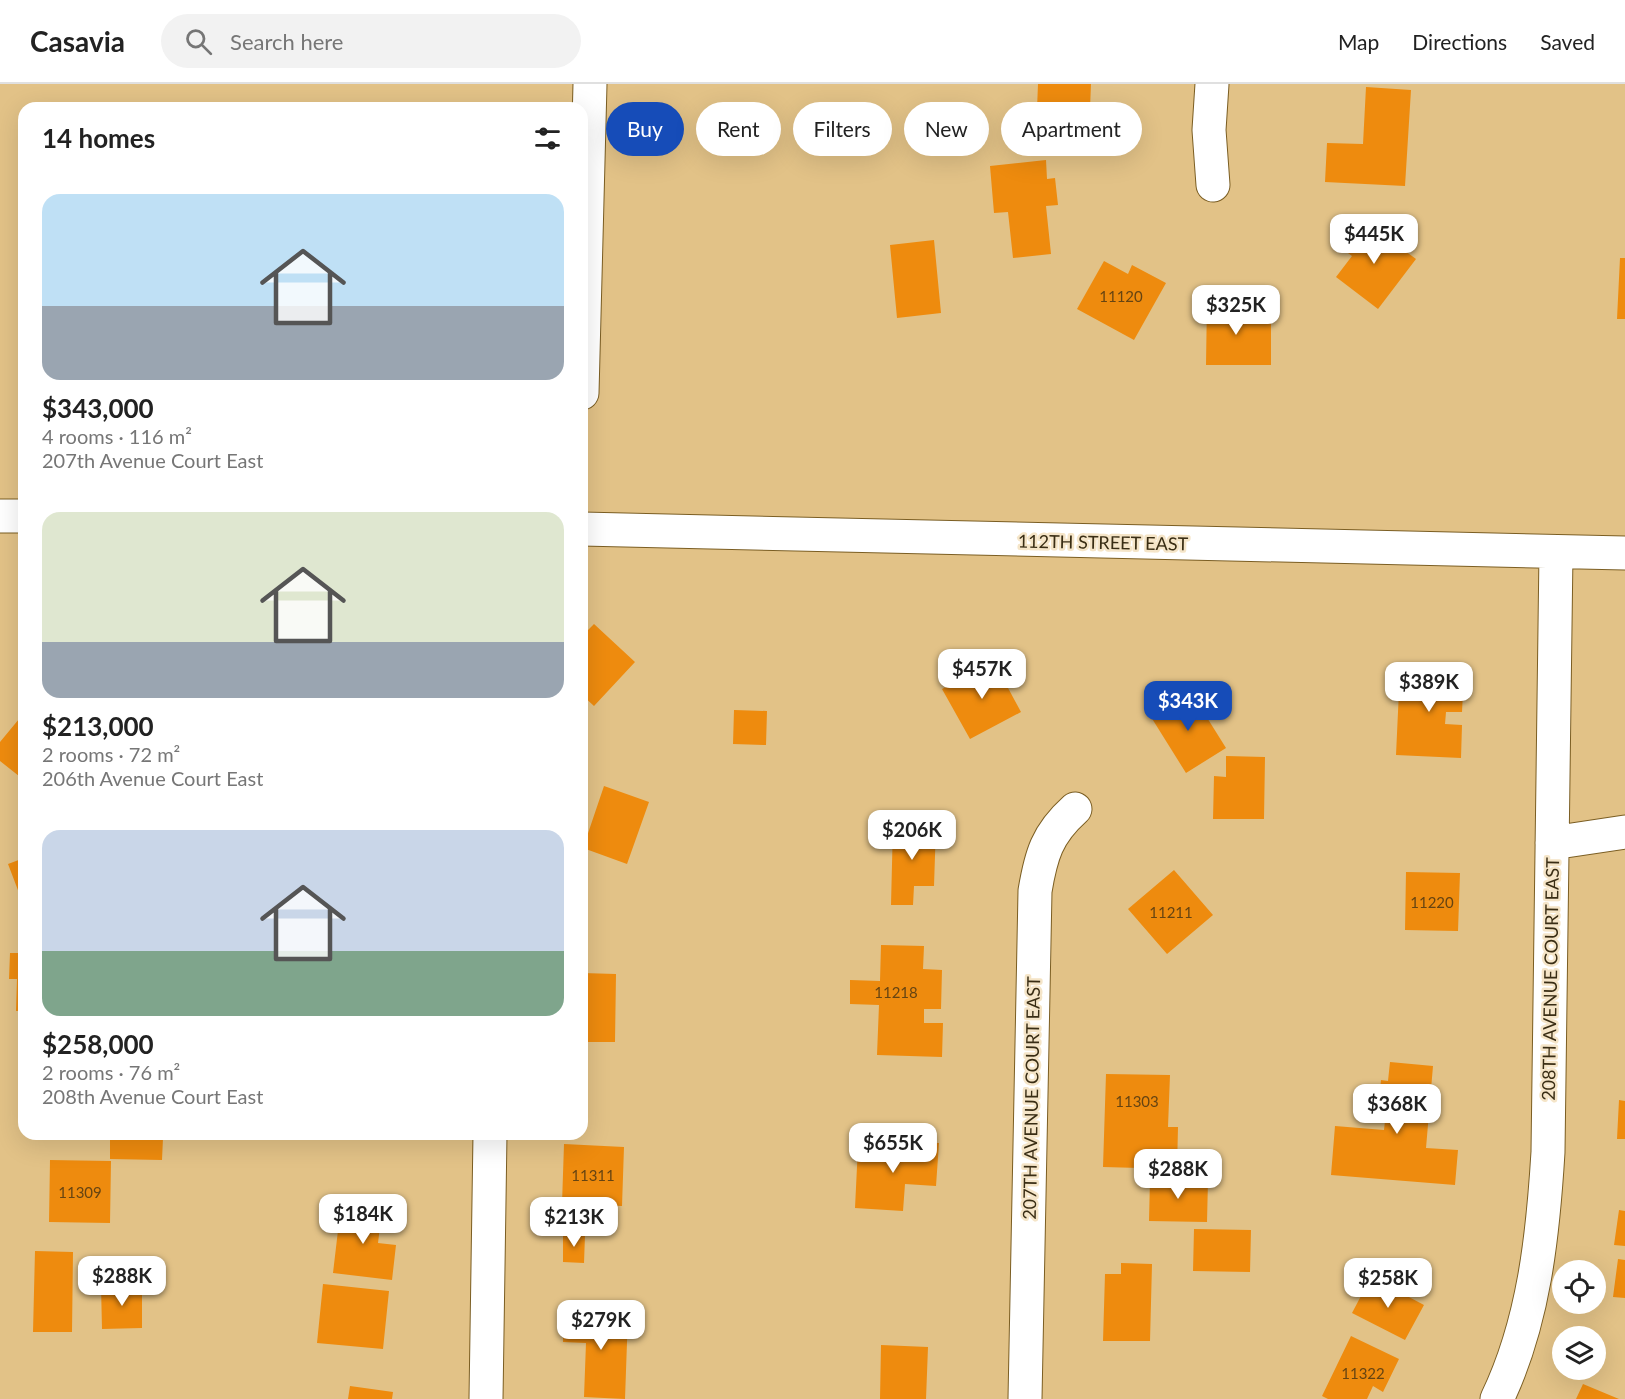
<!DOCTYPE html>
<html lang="en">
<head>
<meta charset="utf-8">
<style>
  :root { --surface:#fff; --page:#f2f2f2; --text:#222; --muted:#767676; --line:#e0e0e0; --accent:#164cb8 }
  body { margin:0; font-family:Lato,sans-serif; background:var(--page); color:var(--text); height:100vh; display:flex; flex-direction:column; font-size:22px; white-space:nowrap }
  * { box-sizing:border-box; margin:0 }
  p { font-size:20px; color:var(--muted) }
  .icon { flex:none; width:33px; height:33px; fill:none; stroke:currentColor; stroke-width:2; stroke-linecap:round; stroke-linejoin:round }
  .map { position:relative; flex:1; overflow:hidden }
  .panel { position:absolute; left:18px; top:18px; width:570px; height:1038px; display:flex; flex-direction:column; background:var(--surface); border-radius:18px; box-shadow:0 6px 24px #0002 }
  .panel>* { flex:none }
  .hud { position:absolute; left:606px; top:18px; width:570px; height:54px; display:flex; gap:12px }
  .buttons { position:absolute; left:1552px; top:1176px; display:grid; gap:12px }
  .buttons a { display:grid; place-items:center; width:54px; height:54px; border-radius:50%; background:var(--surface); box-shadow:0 6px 24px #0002; font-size:30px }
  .price { position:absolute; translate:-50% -51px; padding:0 14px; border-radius:12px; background:#fff; color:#222; font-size:20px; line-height:39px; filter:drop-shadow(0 2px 3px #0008) }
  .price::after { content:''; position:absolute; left:50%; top:36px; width:18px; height:14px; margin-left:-9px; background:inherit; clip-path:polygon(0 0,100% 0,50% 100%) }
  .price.active { background:var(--accent); color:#fff }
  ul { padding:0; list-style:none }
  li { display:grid; align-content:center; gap:12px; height:318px; padding:0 24px }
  li span { display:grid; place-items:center; height:186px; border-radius:18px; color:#555 }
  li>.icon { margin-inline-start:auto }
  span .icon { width:108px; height:108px; fill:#fffc; stroke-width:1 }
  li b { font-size:26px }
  h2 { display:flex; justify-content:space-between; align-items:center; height:72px; padding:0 24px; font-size:26px }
  .pill { padding:0 21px; border-radius:27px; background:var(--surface); box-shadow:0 6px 24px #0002; font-size:21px; line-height:54px }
  .pill.active { background:var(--accent); color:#fff }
  header { display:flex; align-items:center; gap:36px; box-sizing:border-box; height:84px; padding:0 30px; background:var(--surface); border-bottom:2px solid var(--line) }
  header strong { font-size:28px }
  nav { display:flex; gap:33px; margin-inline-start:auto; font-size:21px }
  .search { width:420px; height:54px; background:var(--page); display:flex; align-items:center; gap:15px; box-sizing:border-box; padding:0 21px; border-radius:33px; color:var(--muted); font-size:22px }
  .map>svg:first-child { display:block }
  .building { fill:#ee8b0e }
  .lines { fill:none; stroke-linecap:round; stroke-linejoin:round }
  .minor-casing { stroke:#7b5e23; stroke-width:35 }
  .minor { stroke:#fff; stroke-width:33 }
  .labels { text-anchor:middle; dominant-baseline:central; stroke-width:5; stroke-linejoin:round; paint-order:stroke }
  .number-label { font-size:15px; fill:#664412 }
  .street-label { font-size:18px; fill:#392d14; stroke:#f5e5c8 }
</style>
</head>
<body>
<header>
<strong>Casavia</strong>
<div class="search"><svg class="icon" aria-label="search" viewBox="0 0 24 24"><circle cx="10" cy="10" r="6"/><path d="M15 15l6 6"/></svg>Search here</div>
<nav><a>Map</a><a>Directions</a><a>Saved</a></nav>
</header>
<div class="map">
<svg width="1625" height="1315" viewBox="0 0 1625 1315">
  <rect width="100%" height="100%" fill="#e2c287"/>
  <path class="building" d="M1038,0H1091L1090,25H1037Z
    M1366,3L1411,6L1405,102L1325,98L1327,59L1363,60Z
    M1046,76L1047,95L1055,94L1058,121L1046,122L1051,170L1013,174L1008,128L994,129L990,82Z
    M1366,138L1416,175L1378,225L1336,193L1352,172L1344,166Z
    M934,156L941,229L897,234L890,161Z
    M1620,174H1625V235H1617Z
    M1104,177L1128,190L1132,181L1166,199L1134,256L1077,225Z
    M1207,216H1245V237H1271V281H1206Z
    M594,540L635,578L594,622L582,611V552Z
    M994,578L1021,628L970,655L942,605Z
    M1400,585L1464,588L1462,628H1446L1445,640L1462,641L1461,674L1396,671Z
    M1191,608L1226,664L1186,689L1151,633Z
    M734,626L767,627L766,661L733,660Z
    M24,629V696L0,677V658Z
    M1226,672L1265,673L1264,735H1213L1214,692L1226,693Z
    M604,702L649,718L627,780L583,764Z
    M893,740L936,741L934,802H914L913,821H891Z
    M24,774V822L8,780Z
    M1174,786L1213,831L1167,870L1128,825Z
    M1406,788L1460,789L1458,847L1405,846Z
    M881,861L924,862L923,885L942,886L941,925H924V939H943L942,973L877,971L879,921L850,920V896L880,897Z
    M10,869H24V927H16L17,895H9Z
    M582,889L616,890L615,958H582Z
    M1390,978L1433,982L1426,1064L1458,1066L1455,1101L1331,1091L1335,1042L1384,1046L1386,1028L1378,1027L1381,996L1388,997Z
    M1106,990L1170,991L1168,1043H1178L1177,1085L1103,1083Z
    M1619,1016L1625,1017V1055H1617Z
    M110,1053L163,1054L162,1076L110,1075Z
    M907,1058L939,1059L936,1102L905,1100L903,1127L855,1124L858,1062L907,1064Z
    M564,1060L624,1063L622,1122L562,1120Z
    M50,1076L111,1077L110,1139L49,1138Z
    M1150,1095L1208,1096L1207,1138L1149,1137Z
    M341,1121L382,1126L378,1159L396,1161L392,1196L333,1189Z
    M1619,1126L1625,1127V1162L1614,1161Z
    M1194,1145L1251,1146L1250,1188L1193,1187Z
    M563,1150L585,1151L584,1179L563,1178Z
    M35,1167L73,1168L72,1248H33Z
    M1618,1175L1625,1176V1214L1613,1213Z
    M1121,1179L1152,1180L1150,1257H1103L1105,1190H1121Z
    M1371,1193L1424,1221L1405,1256L1352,1229Z
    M323,1200L389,1207L383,1265L317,1259Z
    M101,1201H142V1244L102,1245Z
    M564,1228L628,1230L625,1315L584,1313L586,1259L563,1258Z
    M1351,1252L1399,1275L1383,1308L1373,1302L1367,1315H1328L1322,1312Z
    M881,1261L928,1263L926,1315H880Z
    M1583,1300L1619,1315H1576Z
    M350,1302L393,1308L392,1315H348Z"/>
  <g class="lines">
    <g class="minor-casing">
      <path id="minor" d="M1212,0L1209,46L1213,101
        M582,309L590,0
        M0,432H24
        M582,445L1625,469
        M1552,759L1625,748
        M486,1315L490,1050
        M1025,1315L1035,807C1041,771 1047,750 1075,725
        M1497,1315C1534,1238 1543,1151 1548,1068L1556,468"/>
    </g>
    <use href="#minor" class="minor"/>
  </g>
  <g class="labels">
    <g class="number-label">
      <text x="1121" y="212">11120</text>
      <text x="1432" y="818">11220</text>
      <text x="1171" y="828">11211</text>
      <text x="896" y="908">11218</text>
      <text x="1137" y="1017">11303</text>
      <text x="593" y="1091">11311</text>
      <text x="80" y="1108">11309</text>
      <text x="1363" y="1289">11322</text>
    </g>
    <g class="street-label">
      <text transform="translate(1103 458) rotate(1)">112TH STREET EAST</text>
      <text transform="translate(1550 895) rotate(-89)">208TH AVENUE COURT EAST</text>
      <text transform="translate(1031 1014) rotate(-89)">207TH AVENUE COURT EAST</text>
    </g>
  </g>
</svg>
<div class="buttons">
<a><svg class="icon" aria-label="locate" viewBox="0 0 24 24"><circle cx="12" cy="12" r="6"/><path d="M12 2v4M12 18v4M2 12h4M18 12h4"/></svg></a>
<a><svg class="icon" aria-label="layers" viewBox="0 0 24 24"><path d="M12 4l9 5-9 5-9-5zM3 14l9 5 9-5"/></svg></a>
</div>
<b class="price" style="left:1374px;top:181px">$445K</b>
<b class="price" style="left:1236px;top:252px">$325K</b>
<b class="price" style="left:982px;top:616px">$457K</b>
<b class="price" style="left:1429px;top:629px">$389K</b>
<b class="price active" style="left:1188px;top:648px">$343K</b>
<b class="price" style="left:912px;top:777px">$206K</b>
<b class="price" style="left:1397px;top:1051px">$368K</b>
<b class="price" style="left:893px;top:1090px">$655K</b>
<b class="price" style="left:1178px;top:1116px">$288K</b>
<b class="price" style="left:363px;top:1161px">$184K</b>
<b class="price" style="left:574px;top:1164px">$213K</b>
<b class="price" style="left:122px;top:1223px">$288K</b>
<b class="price" style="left:1388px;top:1225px">$258K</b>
<b class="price" style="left:601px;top:1267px">$279K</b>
<div class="hud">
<a class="pill active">Buy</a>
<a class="pill">Rent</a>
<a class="pill">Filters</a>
<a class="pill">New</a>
<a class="pill">Apartment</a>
</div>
<section class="panel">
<h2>14 homes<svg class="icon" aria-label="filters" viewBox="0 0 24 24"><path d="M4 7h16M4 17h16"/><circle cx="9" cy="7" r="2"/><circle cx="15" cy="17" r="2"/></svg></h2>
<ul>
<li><span style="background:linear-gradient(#bfe0f5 60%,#9aa5b1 0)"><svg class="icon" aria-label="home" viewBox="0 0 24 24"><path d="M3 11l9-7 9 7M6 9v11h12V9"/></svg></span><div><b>$343,000</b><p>4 rooms · 116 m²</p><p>207th Avenue Court East</p></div></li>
<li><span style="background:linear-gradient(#dfe7d0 70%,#9aa5b1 0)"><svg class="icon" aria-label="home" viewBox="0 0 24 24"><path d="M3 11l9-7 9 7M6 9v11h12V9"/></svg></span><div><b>$213,000</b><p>2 rooms · 72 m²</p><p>206th Avenue Court East</p></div></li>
<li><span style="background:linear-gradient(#c9d6e8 65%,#7fa58c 0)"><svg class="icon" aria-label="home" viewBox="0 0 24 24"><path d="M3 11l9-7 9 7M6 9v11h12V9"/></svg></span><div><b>$258,000</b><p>2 rooms · 76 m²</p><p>208th Avenue Court East</p></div></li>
</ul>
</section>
</div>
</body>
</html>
